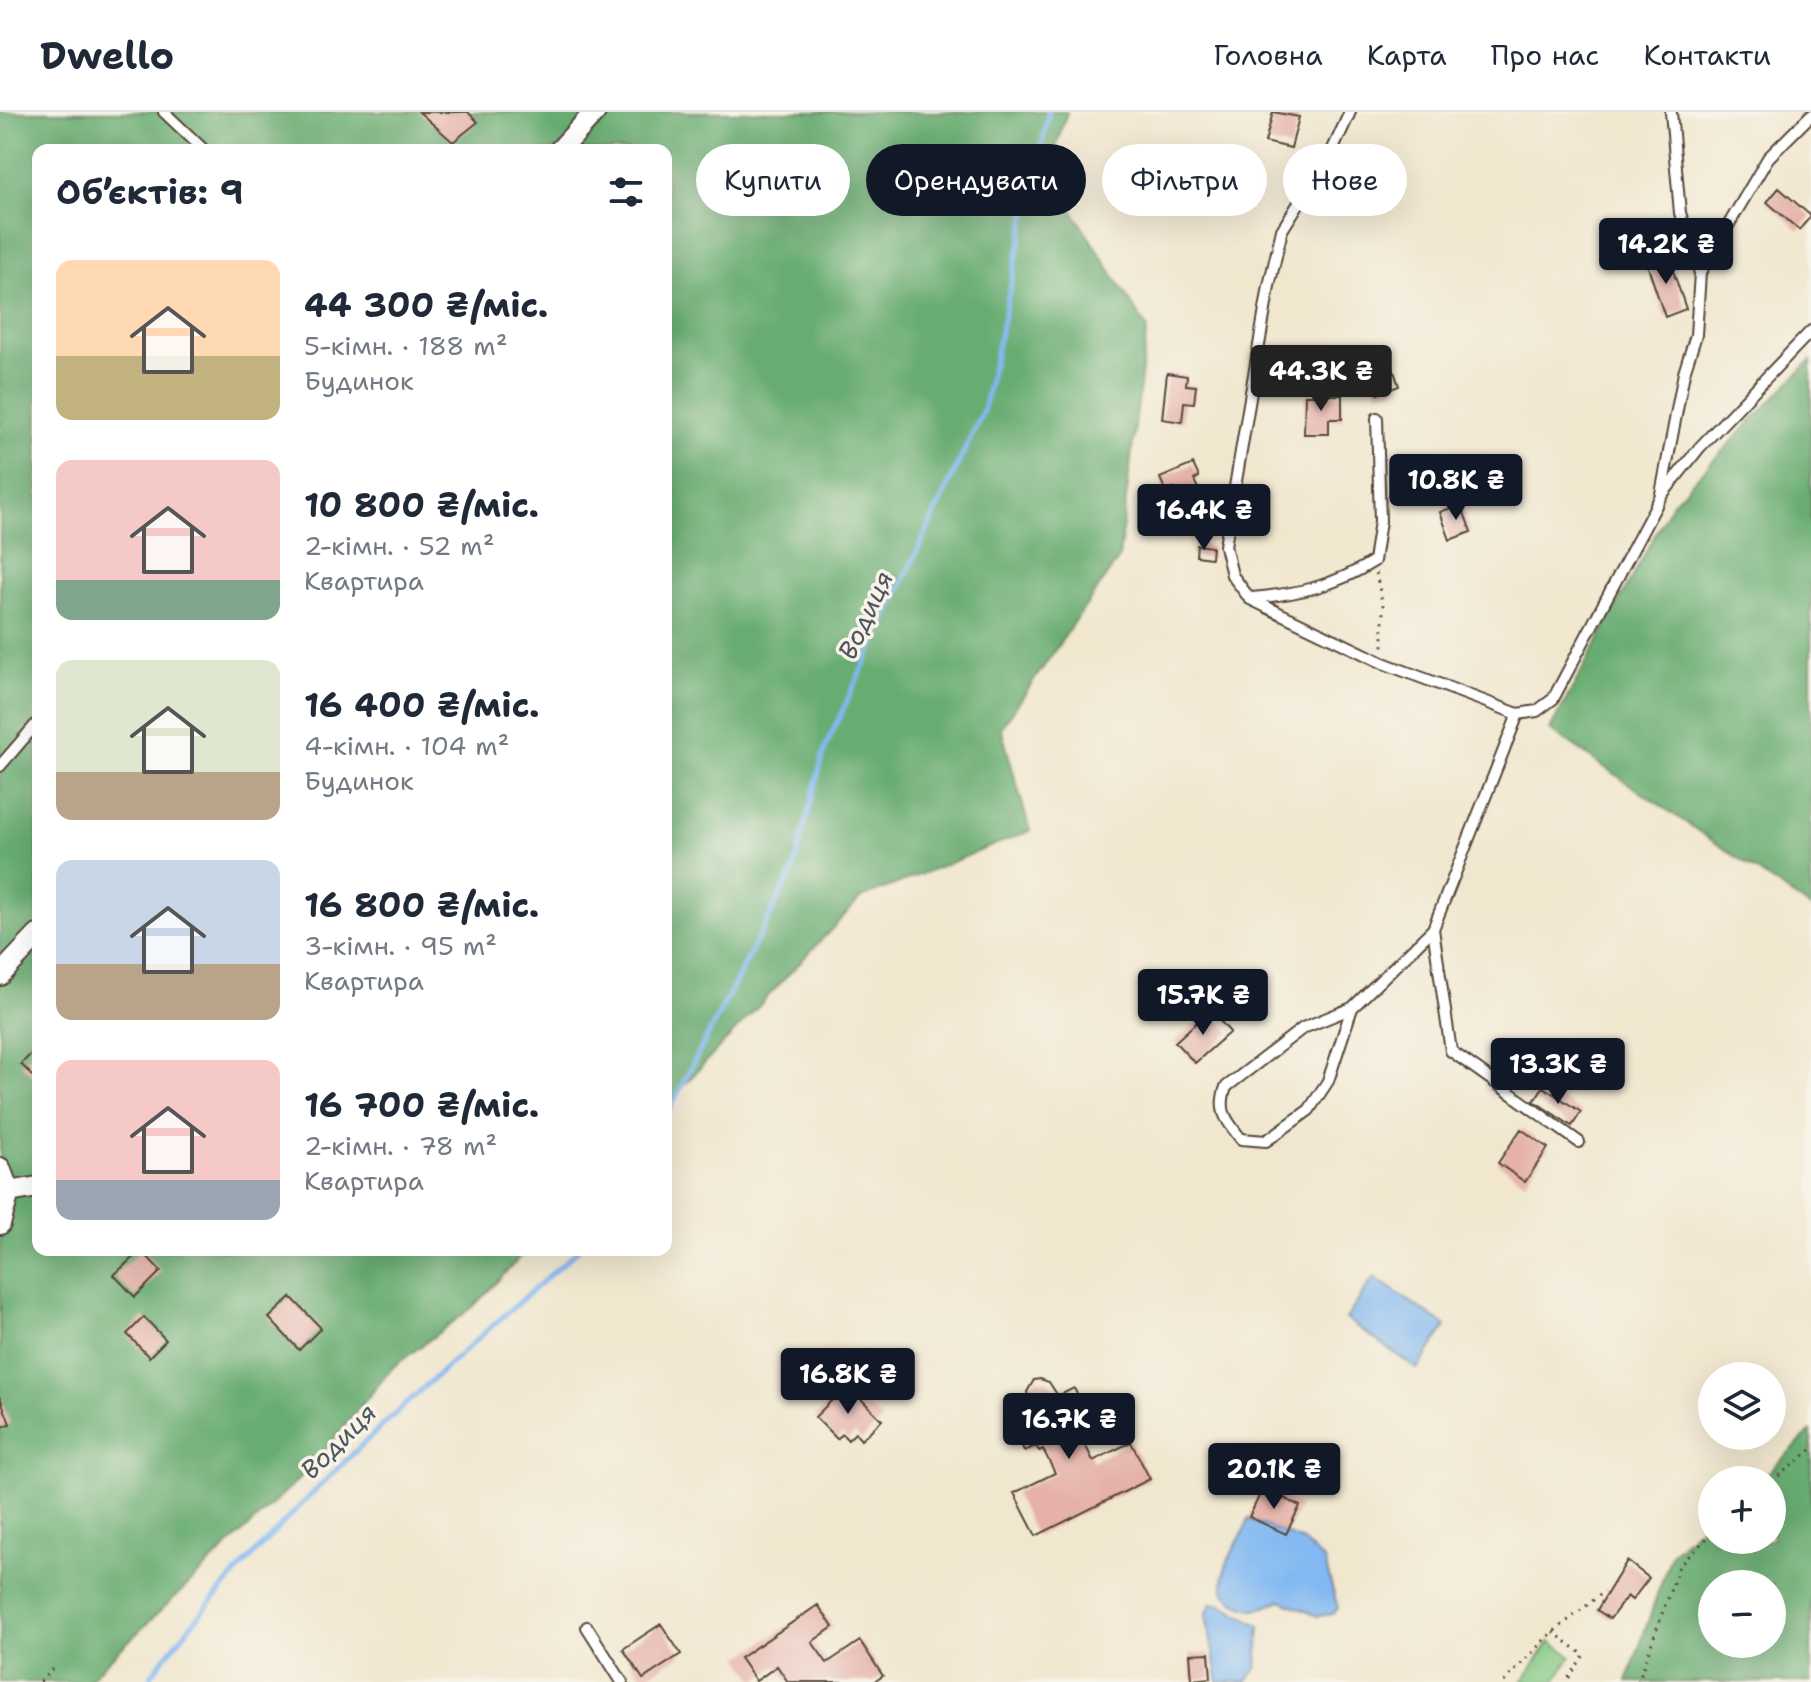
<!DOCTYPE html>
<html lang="uk">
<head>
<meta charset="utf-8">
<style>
  :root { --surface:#fff; --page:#f2f2f3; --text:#1f2937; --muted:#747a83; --line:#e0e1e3; --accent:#111827 }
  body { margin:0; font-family:"Shantell Sans",sans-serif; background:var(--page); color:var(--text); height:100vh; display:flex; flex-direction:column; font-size:30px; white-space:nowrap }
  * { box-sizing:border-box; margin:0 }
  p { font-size:26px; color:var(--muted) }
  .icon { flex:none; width:44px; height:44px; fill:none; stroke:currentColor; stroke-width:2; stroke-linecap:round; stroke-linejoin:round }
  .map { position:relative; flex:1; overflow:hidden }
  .drawer { position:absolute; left:32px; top:32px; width:640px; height:1112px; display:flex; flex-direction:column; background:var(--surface); border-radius:16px; box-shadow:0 8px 32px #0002 }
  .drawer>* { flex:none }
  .guide { position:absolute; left:696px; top:32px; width:760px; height:72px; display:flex; gap:16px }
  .buttons { position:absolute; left:1698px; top:1250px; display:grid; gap:16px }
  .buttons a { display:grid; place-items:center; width:88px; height:88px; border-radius:50%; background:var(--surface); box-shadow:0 8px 32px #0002; font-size:40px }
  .price { position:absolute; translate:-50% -68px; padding:0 18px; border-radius:8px; background:var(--accent); color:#fff; font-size:26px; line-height:52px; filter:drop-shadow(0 2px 4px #0008) }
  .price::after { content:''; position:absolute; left:50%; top:48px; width:24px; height:18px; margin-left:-12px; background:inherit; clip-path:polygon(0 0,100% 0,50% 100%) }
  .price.selected { background:#222; color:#fff }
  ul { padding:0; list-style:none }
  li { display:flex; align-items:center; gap:24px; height:200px; padding:0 24px }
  li span { display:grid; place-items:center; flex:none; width:224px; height:160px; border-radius:16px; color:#555 }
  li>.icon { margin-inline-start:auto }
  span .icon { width:96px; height:96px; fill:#fffc; stroke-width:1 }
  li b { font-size:34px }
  h2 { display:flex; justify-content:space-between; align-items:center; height:96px; padding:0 24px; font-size:34px }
  .chip { padding:0 28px; border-radius:36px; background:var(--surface); box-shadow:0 8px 32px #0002; font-size:28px; line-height:72px }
  .chip.selected { background:var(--accent); color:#fff }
  header { display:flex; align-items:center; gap:48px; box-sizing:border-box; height:112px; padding:0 40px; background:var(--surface); border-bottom:2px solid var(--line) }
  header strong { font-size:38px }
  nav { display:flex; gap:44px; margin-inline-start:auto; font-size:28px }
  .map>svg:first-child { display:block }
  .green { fill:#81c883; stroke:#5e7950; stroke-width:2 }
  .forest { fill:#68ac71; stroke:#526b48; stroke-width:2; fill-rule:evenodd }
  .water { fill:#83b9f2; stroke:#5f7288; stroke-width:2 }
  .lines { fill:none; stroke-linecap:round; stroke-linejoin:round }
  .stream { stroke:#83b9f2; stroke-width:5 }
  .building { fill:#e5b1a9 }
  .lane-casing { stroke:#564639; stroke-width:14 }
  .street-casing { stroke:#564639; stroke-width:24 }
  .path { stroke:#564639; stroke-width:3; stroke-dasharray:2 6; stroke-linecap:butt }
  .lane { stroke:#fff; stroke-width:10 }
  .street { stroke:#fff; stroke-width:20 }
  .labels { text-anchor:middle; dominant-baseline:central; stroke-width:7; stroke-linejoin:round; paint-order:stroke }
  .water-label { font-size:26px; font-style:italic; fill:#51555e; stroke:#f7f3e8 }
</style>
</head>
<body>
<header>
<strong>Dwello</strong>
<nav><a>Головна</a><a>Карта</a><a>Про нас</a><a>Контакти</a></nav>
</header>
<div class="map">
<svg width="1811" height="1570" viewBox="0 0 1811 1570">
  <rect width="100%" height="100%" fill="#f7f3e8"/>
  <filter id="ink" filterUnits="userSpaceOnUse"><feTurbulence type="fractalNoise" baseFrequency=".0125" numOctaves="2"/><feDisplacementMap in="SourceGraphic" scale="16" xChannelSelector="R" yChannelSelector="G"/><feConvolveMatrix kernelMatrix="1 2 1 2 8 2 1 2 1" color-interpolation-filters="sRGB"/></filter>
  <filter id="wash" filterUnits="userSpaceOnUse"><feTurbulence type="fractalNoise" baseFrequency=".006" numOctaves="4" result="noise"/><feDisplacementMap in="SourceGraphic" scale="32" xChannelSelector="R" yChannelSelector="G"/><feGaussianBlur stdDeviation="1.8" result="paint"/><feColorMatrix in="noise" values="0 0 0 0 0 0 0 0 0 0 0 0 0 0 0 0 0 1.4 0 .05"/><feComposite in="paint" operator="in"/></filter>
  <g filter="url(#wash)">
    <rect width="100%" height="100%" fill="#f1e7cf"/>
    <path class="green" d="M1550,1529L1572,1544L1554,1570H1522Z"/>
    <path class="forest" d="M0,0H1067L1048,60L1147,216L1119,446L1001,616L1030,719L861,786L666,992V38H38V1138H527L473,1195L393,1255L306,1360L86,1570H0Z
      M1811,248V796L1550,618L1672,391Z
      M1811,1319V1570H1627L1672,1440L1712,1405V1428H1772V1368H1761ZM1712,1472H1772V1532H1712Z"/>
    <path class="water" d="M1374,1165L1446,1214L1417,1257L1346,1207Z
      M1248,1407L1303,1429L1324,1448L1338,1496L1333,1502L1317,1504L1281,1488C1257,1501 1245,1501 1225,1481C1216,1455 1242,1431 1248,1407Z
      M1211,1491L1223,1493L1260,1514L1257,1555L1246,1570H1219L1206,1503Z"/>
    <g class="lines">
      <path class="stream" d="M666,1004L793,759L825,636L983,299L1049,0
        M150,1570L152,1562C275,1402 428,1271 578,1138"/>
    </g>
    <g id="blocks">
      <path class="building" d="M419,0H468L478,10L453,30Z
        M1273,0L1299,5L1291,36L1265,30Z
        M1779,76L1811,104L1799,118L1767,90Z
        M1668,144L1686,197L1665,205L1647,152Z
        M1389,245L1399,274L1378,282L1368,253Z
        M1167,261L1187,264L1186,273L1196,274L1194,291L1184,290L1182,310L1162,307Z
        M1305,283H1342V307H1329V322H1304Z
        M1193,352L1199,365L1194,368L1199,379L1180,387L1175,376L1166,380L1160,366Z
        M1461,392L1471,420L1450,428L1440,400Z
        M1197,433L1212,435L1211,446L1196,444Z
        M1210,898L1230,920L1195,951L1175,930Z
        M38,935V970L21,952Z
        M1543,975L1581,1000L1572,1014L1534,989Z
        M1521,1017L1548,1036L1525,1070L1498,1051Z
        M141,1138L161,1159L135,1185L114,1163Z
        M291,1185L321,1216L299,1238L269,1206Z
        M144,1205L166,1228L149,1245L127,1222Z
        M1040,1267L1049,1270L1058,1284L1074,1276L1088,1305L1075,1312L1093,1349L1131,1330L1150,1367L1036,1424L1014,1381L1055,1361L1043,1337L1039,1339L1036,1334L1024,1339L1010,1306L1031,1297L1027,1280L1034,1268Z
        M847,1273L882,1308L861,1328L855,1321L848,1328L842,1322L837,1327L815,1305Z
        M0,1285L10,1312L0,1316Z
        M1263,1376L1300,1394L1286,1422L1249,1405Z
        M1627,1449L1649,1466L1632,1488L1627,1484L1610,1507L1597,1498Z
        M818,1493L833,1515L812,1530L827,1551L860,1529L883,1564L874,1570H788L777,1554L756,1569L740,1546Z
        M661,1512L681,1542L643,1567L623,1537Z
        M1209,1541L1211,1566L1192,1568L1190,1542Z"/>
    </g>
  </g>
  <g filter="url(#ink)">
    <use href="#blocks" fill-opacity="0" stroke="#564639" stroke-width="2"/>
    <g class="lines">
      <g class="lane-casing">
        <path id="lane" d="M164,0L204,38
          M1350,0L1333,37L1282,118L1269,174L1225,434L1232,463L1250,487L1383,551L1518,602L1537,599L1553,587L1661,384L1700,335L1811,219
          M1700,161L1768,46L1811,3
          M1661,382L1684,261L1696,223L1700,161L1680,101L1671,0
          M1252,486C1298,482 1335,474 1374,449L1380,409L1377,306
          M1518,602L1433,817L1451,939L1579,1030
          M0,654L38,610
          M1352,896L1328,969L1309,998L1266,1029L1241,1027C1227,1009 1217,999 1226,975L1303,916L1352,896L1433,817
          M587,1515L622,1570"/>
      </g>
      <g class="street-casing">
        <path id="street" d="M560,38L595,0
          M0,863L38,823
          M0,1056L9,1080L0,1112
          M2,1088L9,1080L38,1075"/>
      </g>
      <path class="path" d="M1376,461L1383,494V536
        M1772,1369L1811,1338
        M1553,1520L1584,1543L1566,1570
        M40,1570L52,1557
        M1504,1570L1547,1525L1605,1479
        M1638,1570L1679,1454L1712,1421"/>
      <use href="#lane" class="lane"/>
      <use href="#street" class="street"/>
    </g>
  </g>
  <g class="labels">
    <g class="water-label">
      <text transform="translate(865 503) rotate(-65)">Водиця</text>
      <text transform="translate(338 1329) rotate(-45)">Водиця</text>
    </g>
  </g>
</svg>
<div class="buttons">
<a><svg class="icon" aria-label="layers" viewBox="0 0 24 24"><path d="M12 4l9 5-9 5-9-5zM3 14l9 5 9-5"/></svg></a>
<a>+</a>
<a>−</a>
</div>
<b class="price" style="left:1666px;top:174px">14.2K ₴</b>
<b class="price selected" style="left:1321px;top:301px">44.3K ₴</b>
<b class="price" style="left:1456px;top:410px">10.8K ₴</b>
<b class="price" style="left:1204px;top:440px">16.4K ₴</b>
<b class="price" style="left:1203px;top:925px">15.7K ₴</b>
<b class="price" style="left:1558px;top:994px">13.3K ₴</b>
<b class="price" style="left:848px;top:1304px">16.8K ₴</b>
<b class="price" style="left:1069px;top:1349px">16.7K ₴</b>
<b class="price" style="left:1274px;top:1399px">20.1K ₴</b>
<div class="guide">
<a class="chip">Купити</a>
<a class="chip selected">Орендувати</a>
<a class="chip">Фільтри</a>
<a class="chip">Нове</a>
</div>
<section class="drawer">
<h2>Об’єктів: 9<svg class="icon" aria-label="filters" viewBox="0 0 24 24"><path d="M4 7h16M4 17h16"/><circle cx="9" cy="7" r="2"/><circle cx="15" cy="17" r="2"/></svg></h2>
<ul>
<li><span style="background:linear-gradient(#ffd9b3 60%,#c2b280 0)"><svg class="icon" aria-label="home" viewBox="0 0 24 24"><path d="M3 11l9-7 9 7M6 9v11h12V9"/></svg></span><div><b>44 300 ₴/міс.</b><p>5-кімн. · 188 m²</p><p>Будинок</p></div></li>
<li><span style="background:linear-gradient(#f6c9c9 75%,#7fa58c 0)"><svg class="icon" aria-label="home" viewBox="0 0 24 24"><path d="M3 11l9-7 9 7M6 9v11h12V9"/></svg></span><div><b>10 800 ₴/міс.</b><p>2-кімн. · 52 m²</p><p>Квартира</p></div></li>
<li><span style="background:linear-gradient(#dfe7d0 70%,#b9a48a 0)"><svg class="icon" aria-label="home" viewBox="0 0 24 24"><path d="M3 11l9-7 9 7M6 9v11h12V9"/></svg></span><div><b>16 400 ₴/міс.</b><p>4-кімн. · 104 m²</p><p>Будинок</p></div></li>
<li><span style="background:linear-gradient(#c9d6e8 65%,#b9a48a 0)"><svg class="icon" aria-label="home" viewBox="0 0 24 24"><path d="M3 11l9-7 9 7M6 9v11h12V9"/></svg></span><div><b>16 800 ₴/міс.</b><p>3-кімн. · 95 m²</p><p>Квартира</p></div></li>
<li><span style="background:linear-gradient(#f6c9c9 75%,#9aa5b1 0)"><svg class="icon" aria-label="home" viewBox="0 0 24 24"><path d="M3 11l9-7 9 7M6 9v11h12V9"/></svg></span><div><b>16 700 ₴/міс.</b><p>2-кімн. · 78 m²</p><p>Квартира</p></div></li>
</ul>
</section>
</div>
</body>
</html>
